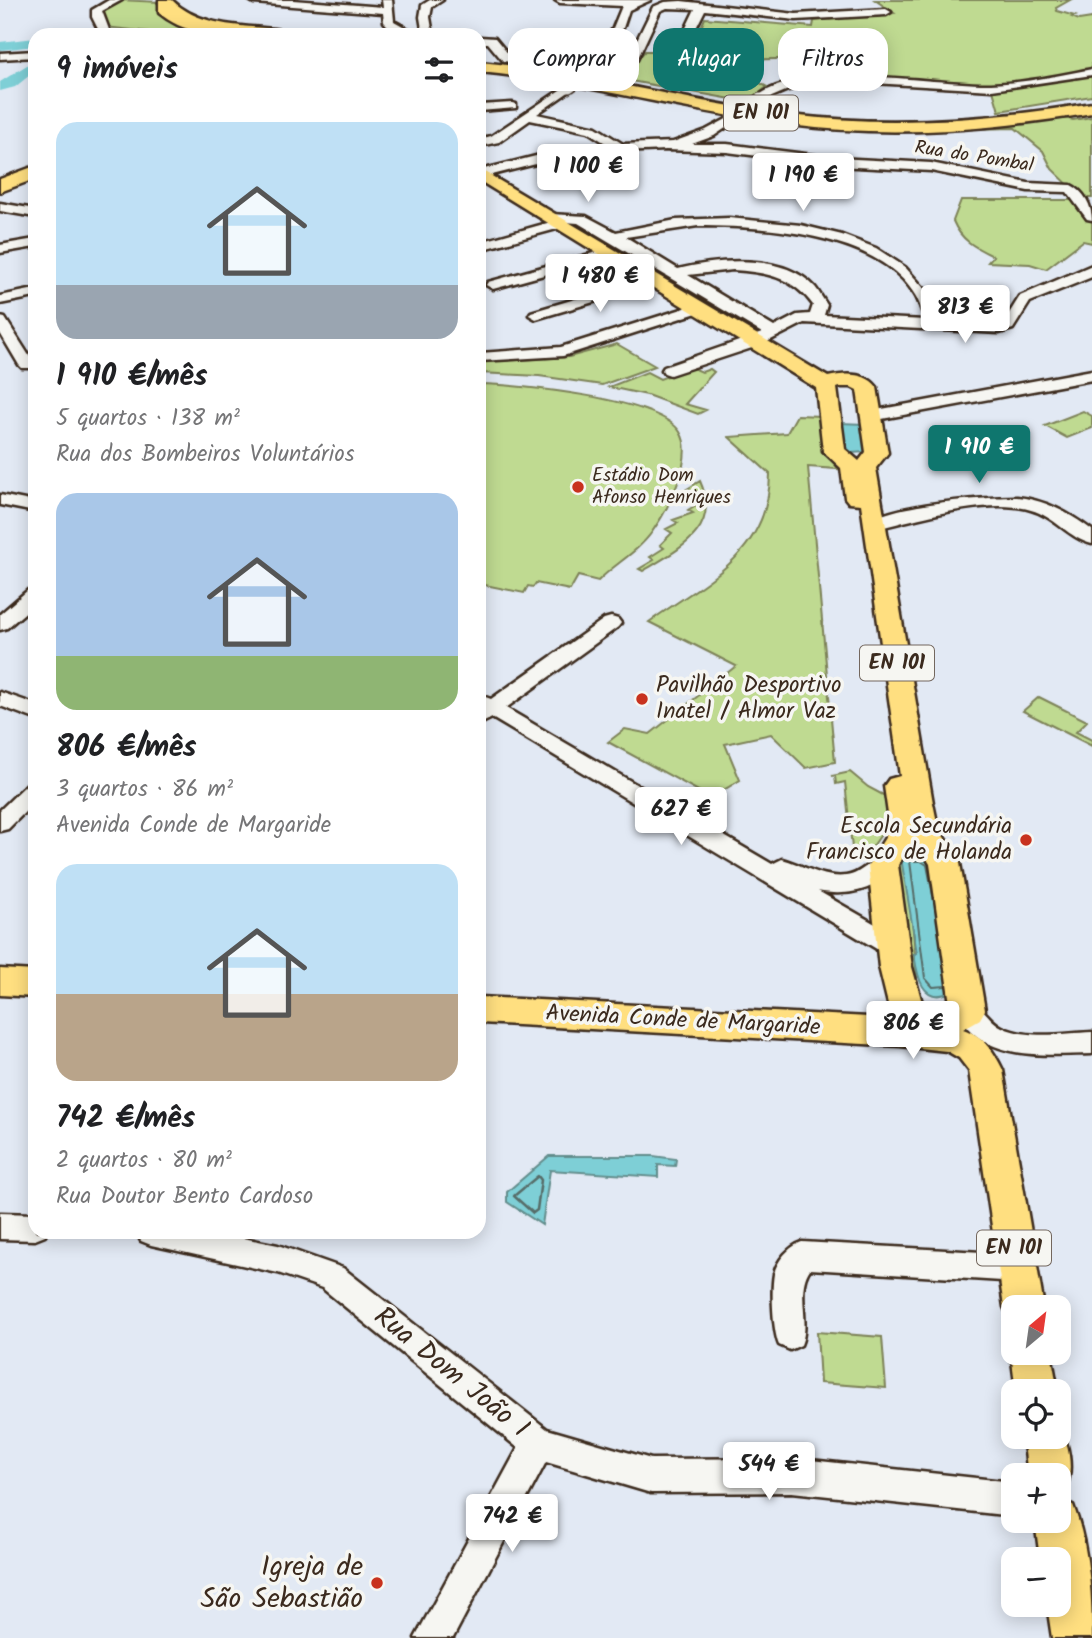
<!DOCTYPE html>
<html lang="pt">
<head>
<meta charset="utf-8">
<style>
  :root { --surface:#fff; --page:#f2f2f2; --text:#202124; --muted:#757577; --accent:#0f766e }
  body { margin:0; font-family:Kalam,sans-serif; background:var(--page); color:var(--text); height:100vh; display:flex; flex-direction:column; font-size:26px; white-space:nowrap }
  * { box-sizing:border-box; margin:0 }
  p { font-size:23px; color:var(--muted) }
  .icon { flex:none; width:38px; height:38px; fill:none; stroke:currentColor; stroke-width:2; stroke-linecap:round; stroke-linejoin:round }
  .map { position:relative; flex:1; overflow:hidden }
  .drawer { position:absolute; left:28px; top:28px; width:458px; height:1211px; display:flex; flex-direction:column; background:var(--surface); border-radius:21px; box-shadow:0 4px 18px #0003 }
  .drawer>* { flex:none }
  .hud { position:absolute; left:508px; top:28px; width:480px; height:63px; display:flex; gap:14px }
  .needle { width:46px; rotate:29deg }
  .fabs { position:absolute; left:1001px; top:1295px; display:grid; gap:14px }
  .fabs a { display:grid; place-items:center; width:70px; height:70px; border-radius:14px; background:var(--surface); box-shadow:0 4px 18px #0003; font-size:35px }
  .price { position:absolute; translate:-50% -60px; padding:0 16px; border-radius:7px; background:#fff; color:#222; font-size:23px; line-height:46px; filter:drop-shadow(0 2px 4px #0008) }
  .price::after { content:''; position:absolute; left:50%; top:42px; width:21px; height:16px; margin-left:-10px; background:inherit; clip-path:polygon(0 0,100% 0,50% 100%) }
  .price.active { background:var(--accent); color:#fff }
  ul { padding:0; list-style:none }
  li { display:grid; align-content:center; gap:14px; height:371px; padding:0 28px }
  li span { display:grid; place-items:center; height:217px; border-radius:21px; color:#555 }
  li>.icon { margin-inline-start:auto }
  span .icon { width:126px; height:126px; fill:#fffc; stroke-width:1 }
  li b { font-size:30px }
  h2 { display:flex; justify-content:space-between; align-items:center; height:84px; padding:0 28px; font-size:30px }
  .chip { padding:0 24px; border-radius:21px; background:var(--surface); box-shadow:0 4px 18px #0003; font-size:24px; line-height:63px }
  .chip.active { background:var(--accent); color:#fff }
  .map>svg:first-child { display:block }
  .green { fill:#bfda91; stroke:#7d8258; stroke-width:2 }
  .water { fill:#7ecfd6; stroke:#638d8c; stroke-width:2 }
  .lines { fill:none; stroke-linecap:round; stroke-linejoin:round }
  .shore-far1 { stroke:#566c68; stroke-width:2 }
  .shore { stroke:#566c68; stroke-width:2.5 }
  .river { fill:#7ecfd6; fill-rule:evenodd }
  .minor-casing { stroke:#3b2a1e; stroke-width:5 }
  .major-casing { stroke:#3b2a1e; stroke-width:5 }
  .highway-casing { stroke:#3b2a1e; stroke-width:5 }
  .minor { fill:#f6f6f2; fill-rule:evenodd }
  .major { fill:#ffdf80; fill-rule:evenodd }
  .highway { fill:#ffdf80; fill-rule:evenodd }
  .minor-bridge-casing { stroke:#3b2a1e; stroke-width:14; stroke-linecap:butt }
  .minor-bridge { stroke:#f6f6f2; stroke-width:11 }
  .poi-dot { fill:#c8321e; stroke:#f6f6f2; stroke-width:2.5 }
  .labels { text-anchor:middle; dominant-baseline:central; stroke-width:7; stroke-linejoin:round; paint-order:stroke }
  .far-street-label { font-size:19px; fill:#3b2a1e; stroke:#f6f6f2 }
  .far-poi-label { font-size:19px; fill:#3b2a1e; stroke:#f6f6f2; text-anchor:start }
  .shield { fill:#f6f6f2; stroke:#73675e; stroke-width:2 }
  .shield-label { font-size:21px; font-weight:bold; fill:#3b2a1e }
  .poi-label { font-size:23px; fill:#3b2a1e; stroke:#f6f6f2; text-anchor:start }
  .street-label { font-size:23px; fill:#3b2a1e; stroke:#f6f6f2 }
  .near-street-label { font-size:28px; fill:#3b2a1e; stroke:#f6f6f2 }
  .near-poi-label { font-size:28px; fill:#3b2a1e; stroke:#f6f6f2; text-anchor:end }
</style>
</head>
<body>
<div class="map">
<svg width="1092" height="1638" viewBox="0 0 1092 1638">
  <rect width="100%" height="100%" fill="#e2e9f4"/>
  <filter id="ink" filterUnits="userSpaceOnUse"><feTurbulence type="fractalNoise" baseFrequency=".0143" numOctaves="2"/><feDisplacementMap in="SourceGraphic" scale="14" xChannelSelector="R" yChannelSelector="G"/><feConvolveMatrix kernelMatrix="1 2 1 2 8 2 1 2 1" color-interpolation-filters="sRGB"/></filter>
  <g filter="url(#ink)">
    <path class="green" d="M120,0L160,2L193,27L229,35H177L105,27L99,10Z
      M875,0H1070L1056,8L1057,11L1075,16L1072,17L1079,20L1092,18V96L999,111L992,87L882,78L820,58L737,60L746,75L767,87L748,102L597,75C615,66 633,67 645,51H667L678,39H696L705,18L813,27L814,21L894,13Z
      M1057,116L1073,120L1092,117V198H1082L1052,169L1043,151L1015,128L969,129Z
      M961,200H1075L1092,222V243L1083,241L1046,269L1030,264L988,262L993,256C974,247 961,240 953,221Z
      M617,344L655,366L602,385L539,376L480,373V362L569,357Z
      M691,367L702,372L710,369L714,372L685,404L706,410L698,414L647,395L609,387L647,372L660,379Z
      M480,384C519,385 659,398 680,432C696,457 667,511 652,532C638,552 613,565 598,581L578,576L570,590L536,583L533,587L528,586L524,593L480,584Z
      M1083,411L1092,416V428L1067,438L1045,426Z
      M797,415L821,416L824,448L838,469L808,467L835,762L806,768L771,734L725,744L740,780L722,791L702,793L608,742L625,729L650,734L736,666L649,622C707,580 769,554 770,474L729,437L787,433Z
      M700,481C722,530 679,549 643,571L639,569L654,560L650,557L664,548L660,545L672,533L666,529L678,523L673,520L693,513L688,510L696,505L687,501L698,494L687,489Z
      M1039,697L1087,721L1076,732L1092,740V746L1023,711Z
      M850,772L868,787L885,796L889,823L871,849L852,848L845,782L836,784L835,776H832Z
      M920,849L927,852L912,920L917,977L911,976L896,863L905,850Z
      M817,1332L882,1337L886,1388L820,1383Z"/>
    <path class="water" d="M840,423L864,424L866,452L851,453L843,448Z
      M910,853L923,854L933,861L950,992C921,1006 917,973 914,954L917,953L902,864V859Z
      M549,1156H653L676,1159L675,1166L658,1165V1177L550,1170L542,1225L507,1202V1192Z"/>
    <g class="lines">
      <path class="shore-far1" d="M933,895L927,865L921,861H910L925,978L933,987L946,986"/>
      <path class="shore" d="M538,1176L541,1180L537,1210L533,1213L514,1196Z"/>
      <path class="river" d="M35,38V46L0,50V42Z
        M35,60V71L15,87L0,91V82Z"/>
      <g class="minor-casing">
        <path id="minor" d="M109,0H122L102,11L111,35H101L92,17V10Z
          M249,0H293L383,7L382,0H392L394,21L419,35C404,35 394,34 384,22L383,13L254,3Z
          M430,0H443L432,7L430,17L433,35H423L420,17L422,5Z
          M555,0H651L629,10L623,28L602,62L616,61L629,56L653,7L665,2L681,1L796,14L886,9L891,12L886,15L796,20L705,10L692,36L687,39L682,36L695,9L667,8L660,11L637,60L618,67L600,68L590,76L585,73L613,28L622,6L560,3Z
          M480,37L495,38L510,56L551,61L556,64L551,67L503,61L488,43H480Z
          M35,51V57L0,59V53Z
          M1092,69V75L992,90L873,83L812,85L788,90L760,102L754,99C802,58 930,85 991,84C1025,83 1059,75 1092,69Z
          M569,84L573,85V89L537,114L596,127L623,144L673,142L706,130L732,116L736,117V121L714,136L692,144H727L837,158L931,163L1028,183L1071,185C1084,191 1092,206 1092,220L1087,219L1067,192L1028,191L931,171L837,166L727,152L666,150L621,152L544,162L480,178V170L544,154L610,146L588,132L530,120L499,142L480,146V139L491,136Z
          M512,103L516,104V108L480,111V105Z
          M0,203L35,209V217L0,211Z
          M550,214L586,216L616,232L676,220L729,218L801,225L842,235L876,248L905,267L929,294L940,321L998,324L1003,323L1020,296L1092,265V277L1030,302L1013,329L999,333L804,323L761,345L670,375L664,373L662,370L664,367L762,333L578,223L565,222L564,227L480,250V242L551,222L543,218ZM698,226C762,226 878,233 915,295C920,303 922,312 925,320L824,315L827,305C823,299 819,292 815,287C783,253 718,259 678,269L626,237ZM733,270C765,272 793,277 813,305L810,314L797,315L774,327L688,275Z
          M35,239V247L0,253V245Z
          M608,249L615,253L613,256L493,289L486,285L488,282Z
          M653,276L660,280L658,283L536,319L529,315L531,312Z
          M35,289V297L0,304V296Z
          M698,304L705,308L703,311L563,356L480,361V353L561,347Z
          M0,317L5,318L35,365L32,368H22L19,365L0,333Z
          M1092,370V380L871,421L863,416L871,411Z
          M0,495L35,502V512L0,505Z
          M1017,497C1046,500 1069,513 1092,530V544C1070,539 1054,516 1031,510C989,497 918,519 876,529L867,524C884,504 989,497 1017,497Z
          M35,588V604L7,628L0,630V614L28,590Z
          M611,617L618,619L621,623L618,627L506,708L772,864L782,859C804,865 822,879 846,876C865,874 872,853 891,859L895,865C880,891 845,897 818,891L903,940L906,947L903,954L894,956L885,954L492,718L480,724V695L491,699L604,619Z
          M0,692L35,704V719L0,706Z
          M35,781V802L8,829L0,831V810L27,784Z
          M968,1000C983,1005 988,1020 1002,1027C1028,1040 1065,1033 1092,1032V1054C1041,1055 983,1062 955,1010L959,1003Z
          M0,1213L35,1214V1232H47L45,1236L35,1240L0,1239Z
          M136,1232H214L278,1245L343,1268L547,1429L651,1459L792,1458L1013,1482V1516L792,1492L651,1493L546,1462L453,1638H415L518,1448L322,1288L278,1273L151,1245L141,1241Z
          M802,1242L1018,1254L1029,1258L1033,1268L1029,1278L1018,1282L810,1269C795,1290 811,1322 801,1345L790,1350L779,1345C773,1331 771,1290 774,1274C777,1260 790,1246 802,1242Z"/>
      </g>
      <g class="major-casing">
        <path id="major" d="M159,0H171V9L193,22L239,32L241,35C211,35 183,33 159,13Z
          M480,169L828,377C845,373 866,372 877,387L888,453L876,468L933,803L938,827L960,863L985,1010L980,1019L963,1029C985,1037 993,1050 1003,1070L1044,1307H1013V1321L1010,1320L1004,1307L969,1071L959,1058L947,1051L900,1046L480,1023V997L888,1018L894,1016L888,1004L879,967L868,865L886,836L888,814L884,786L889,779L900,776L861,504L849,503L845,498L841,468L823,451L816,388L480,181ZM840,387H851L857,390L866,452L859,461L845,449L837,388ZM915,839L930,864L950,1004L923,1006L912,967L898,865Z
          M0,969L35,971V997L0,995Z
          M1013,1347V1353H1051L1058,1391H1016L1011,1353Z
          M1059,1422C1068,1444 1075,1468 1065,1490L1059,1493V1475H1028L1023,1437H1059Z
          M1059,1500L1073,1505C1089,1546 1092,1595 1092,1638H1052L1047,1605H1059V1559H1040L1035,1521H1059Z"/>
      </g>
      <g class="highway-casing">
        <path id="highway" d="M162,0H172C200,28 245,25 282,30L290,35C248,35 188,40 159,3Z
          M480,62C585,72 686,102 790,115C892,127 991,120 1092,103V113C991,130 892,138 790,125C686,112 585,82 480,72Z
          M35,166V179L0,192V179Z"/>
      </g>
      <use href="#minor" class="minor"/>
      <use href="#major" class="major"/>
      <use href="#highway" class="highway"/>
      <g class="minor-bridge-casing">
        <path id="minor-bridge" d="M569,87L590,73
          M732,119L760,99"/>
      </g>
      <use href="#minor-bridge" class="minor-bridge"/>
    </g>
  </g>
  <g class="poi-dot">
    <circle cx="578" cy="487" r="7"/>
    <circle cx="642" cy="699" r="7"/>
    <circle cx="1026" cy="840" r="7"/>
    <circle cx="377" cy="1583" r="7"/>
  </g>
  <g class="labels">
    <g class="far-street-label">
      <text transform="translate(974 157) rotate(9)">Rua do Pombal</text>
    </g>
    <g class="far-poi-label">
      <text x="592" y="476">Estádio Dom<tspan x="592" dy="22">Afonso Henriques</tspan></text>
    </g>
    <g class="shield">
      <rect x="724" y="95.5" width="74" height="35" rx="5"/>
      <rect x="860" y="645.5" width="74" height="35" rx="5"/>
      <rect x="977" y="1230.5" width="74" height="35" rx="5"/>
    </g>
    <g class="shield-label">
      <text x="761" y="113">EN 101</text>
      <text x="897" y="663">EN 101</text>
      <text x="1014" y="1248">EN 101</text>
    </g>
    <g class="poi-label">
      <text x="656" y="686">Pavilhão Desportivo<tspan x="656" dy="26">Inatel / Almor Vaz</tspan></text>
      <text x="1012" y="827" text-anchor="end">Escola Secundária<tspan x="1012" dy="26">Francisco de Holanda</tspan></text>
    </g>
    <g class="street-label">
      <text transform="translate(683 1021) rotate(3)">Avenida Conde de Margaride</text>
    </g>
    <g class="near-street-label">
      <text transform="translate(451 1373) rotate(39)">Rua Dom João I</text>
    </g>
    <g class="near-poi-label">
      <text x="363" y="1567">Igreja de<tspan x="363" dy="32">São Sebastião</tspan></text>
    </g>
  </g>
</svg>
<div class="fabs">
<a><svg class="needle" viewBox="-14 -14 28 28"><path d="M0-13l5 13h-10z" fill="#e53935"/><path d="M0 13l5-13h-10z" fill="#757577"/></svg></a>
<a><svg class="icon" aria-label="locate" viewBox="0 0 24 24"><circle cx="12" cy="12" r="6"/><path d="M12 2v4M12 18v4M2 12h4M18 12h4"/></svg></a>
<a>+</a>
<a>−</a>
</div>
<b class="price" style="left:588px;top:204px">1 100 €</b>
<b class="price" style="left:803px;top:213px">1 190 €</b>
<b class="price" style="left:600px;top:314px">1 480 €</b>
<b class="price" style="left:965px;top:345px">813 €</b>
<b class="price active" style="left:979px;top:485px">1 910 €</b>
<b class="price" style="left:681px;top:847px">627 €</b>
<b class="price" style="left:913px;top:1061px">806 €</b>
<b class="price" style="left:769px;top:1502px">544 €</b>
<b class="price" style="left:512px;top:1554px">742 €</b>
<div class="hud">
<a class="chip">Comprar</a>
<a class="chip active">Alugar</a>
<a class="chip">Filtros</a>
</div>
<section class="drawer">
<h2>9 imóveis<svg class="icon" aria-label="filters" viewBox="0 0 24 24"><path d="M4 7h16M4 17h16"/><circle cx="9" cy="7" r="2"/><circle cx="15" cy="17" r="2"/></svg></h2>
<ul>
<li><span style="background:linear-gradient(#bfe0f5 75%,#9aa5b1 0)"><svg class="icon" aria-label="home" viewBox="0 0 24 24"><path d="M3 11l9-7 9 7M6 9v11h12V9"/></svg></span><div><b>1 910 €/mês</b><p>5 quartos · 138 m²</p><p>Rua dos Bombeiros Voluntários</p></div></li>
<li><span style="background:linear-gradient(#a9c7e8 75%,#8fb573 0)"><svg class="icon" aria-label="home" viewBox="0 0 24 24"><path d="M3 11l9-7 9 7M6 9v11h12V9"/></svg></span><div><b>806 €/mês</b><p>3 quartos · 86 m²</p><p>Avenida Conde de Margaride</p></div></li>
<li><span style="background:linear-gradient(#bfe0f5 60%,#b9a48a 0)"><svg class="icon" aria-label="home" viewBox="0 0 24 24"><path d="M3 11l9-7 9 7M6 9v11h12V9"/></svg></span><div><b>742 €/mês</b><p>2 quartos · 80 m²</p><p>Rua Doutor Bento Cardoso</p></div></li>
</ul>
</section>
</div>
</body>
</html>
